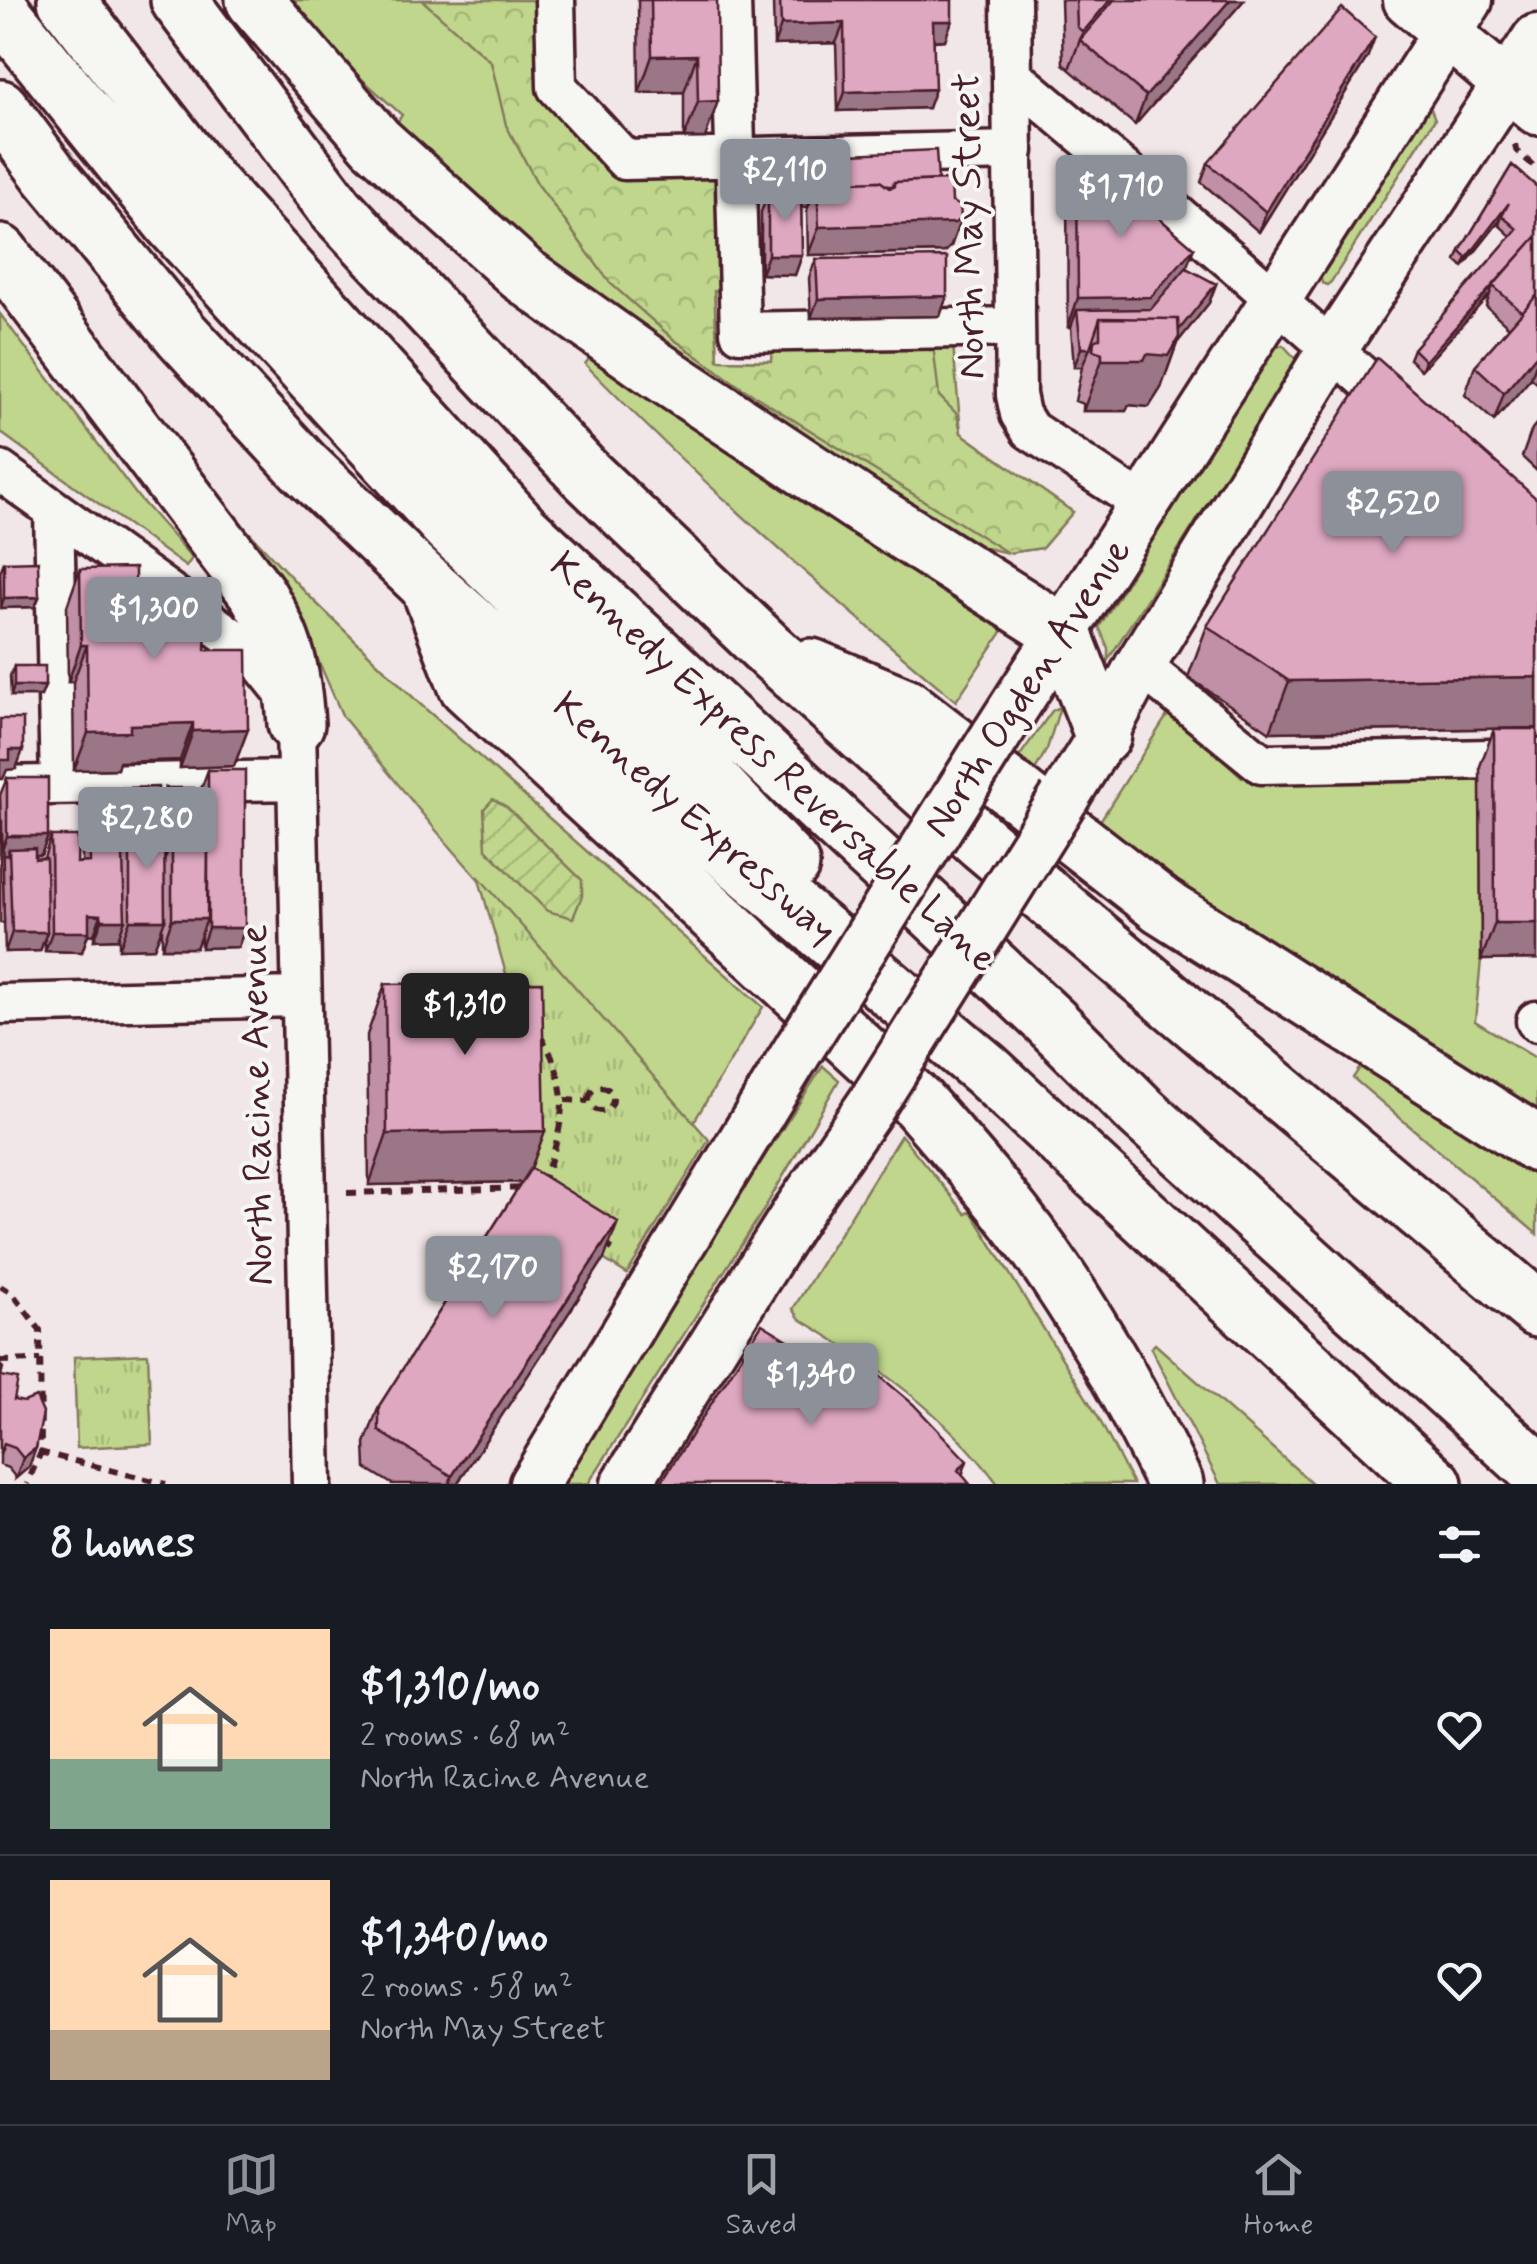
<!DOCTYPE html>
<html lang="en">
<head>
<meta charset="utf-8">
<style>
  :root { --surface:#171b24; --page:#242831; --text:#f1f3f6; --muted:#9ea1a6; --line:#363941; --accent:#8c9099 }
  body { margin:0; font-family:Mynerve,sans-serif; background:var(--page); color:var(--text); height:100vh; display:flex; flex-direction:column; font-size:38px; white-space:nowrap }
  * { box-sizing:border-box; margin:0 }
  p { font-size:32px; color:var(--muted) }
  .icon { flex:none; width:55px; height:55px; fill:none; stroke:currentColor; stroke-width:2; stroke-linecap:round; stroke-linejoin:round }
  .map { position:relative; height:1484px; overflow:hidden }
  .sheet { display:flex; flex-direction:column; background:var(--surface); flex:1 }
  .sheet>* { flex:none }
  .price { position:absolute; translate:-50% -85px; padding:0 22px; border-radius:10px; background:var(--accent); color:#fff; font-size:32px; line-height:65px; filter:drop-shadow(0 2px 5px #0008) }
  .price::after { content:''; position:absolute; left:50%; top:60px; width:30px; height:22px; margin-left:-15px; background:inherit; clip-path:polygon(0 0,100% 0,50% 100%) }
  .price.active { background:#222; color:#fff }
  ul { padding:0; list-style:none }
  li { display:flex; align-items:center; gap:30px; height:250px; padding:0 50px }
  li+li { border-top:2px solid var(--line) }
  li span { display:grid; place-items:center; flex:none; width:280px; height:200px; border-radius:0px; color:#555 }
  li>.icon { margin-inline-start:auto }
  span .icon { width:120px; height:120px; fill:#fffc; stroke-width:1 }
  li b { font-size:42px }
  h2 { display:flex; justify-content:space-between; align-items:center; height:120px; padding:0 50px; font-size:42px }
  .tab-bar { display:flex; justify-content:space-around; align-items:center; height:140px; border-top:2px solid var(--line); background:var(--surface); font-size:28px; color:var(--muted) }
  .tab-bar a { display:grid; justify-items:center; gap:5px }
  .tab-bar .active { color:var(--accent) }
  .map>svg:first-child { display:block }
  .grass { fill:#bfd68c; stroke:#847a5c; stroke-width:2.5 }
  .forest { fill:url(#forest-crowns); stroke:#847a5c; stroke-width:2.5 }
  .park { fill:url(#park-tufts); stroke:#847a5c; stroke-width:2.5 }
  .garden { fill:url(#garden-furrows); stroke:#847a5c; stroke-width:2.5 }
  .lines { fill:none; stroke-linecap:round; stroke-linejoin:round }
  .minor-casing { stroke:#4a1f2b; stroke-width:45 }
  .major-casing { stroke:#4a1f2b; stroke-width:55 }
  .highway-casing { stroke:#4a1f2b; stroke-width:62 }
  .path { stroke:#4a1f2b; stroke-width:6; stroke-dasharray:10 8; stroke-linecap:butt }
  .minor { stroke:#f6f6f2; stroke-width:38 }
  .major { stroke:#f6f6f2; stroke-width:48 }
  .highway { stroke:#f6f6f2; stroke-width:55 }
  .major-bridge-casing { stroke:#4a1f2b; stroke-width:55; stroke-linecap:butt }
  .major-bridge { stroke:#f6f6f2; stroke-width:48 }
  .wall { fill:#bf90a6; stroke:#4a1f2b; stroke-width:2.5 }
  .shaded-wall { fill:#9b7687; stroke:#4a1f2b; stroke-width:2.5 }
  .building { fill:#dea8c1; stroke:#4a1f2b; stroke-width:2.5 }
  .labels { text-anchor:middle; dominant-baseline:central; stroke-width:8; stroke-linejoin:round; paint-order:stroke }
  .street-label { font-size:40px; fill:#4a1f2b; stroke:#f6f6f2 }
</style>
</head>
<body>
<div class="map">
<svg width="1537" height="1484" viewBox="0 0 1537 1484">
  <defs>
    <pattern id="forest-crowns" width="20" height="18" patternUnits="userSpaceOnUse" patternTransform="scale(2.5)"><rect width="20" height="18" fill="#bfd68c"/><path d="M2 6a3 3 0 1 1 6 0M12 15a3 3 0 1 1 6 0" fill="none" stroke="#a6b779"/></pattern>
    <pattern id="park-tufts" width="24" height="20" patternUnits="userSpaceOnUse" patternTransform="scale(2.5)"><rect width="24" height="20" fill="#bfd68c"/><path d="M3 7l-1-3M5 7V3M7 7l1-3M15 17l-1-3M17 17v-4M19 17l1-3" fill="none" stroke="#a6b779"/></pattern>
    <pattern id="garden-furrows" width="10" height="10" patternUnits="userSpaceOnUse" patternTransform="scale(2.5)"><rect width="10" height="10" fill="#bfd68c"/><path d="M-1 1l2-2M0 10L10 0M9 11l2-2" fill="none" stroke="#a6b779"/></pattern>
  </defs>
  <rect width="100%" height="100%" fill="#f1e6e8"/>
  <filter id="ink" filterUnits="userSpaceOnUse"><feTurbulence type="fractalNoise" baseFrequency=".01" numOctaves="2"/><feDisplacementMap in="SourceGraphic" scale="20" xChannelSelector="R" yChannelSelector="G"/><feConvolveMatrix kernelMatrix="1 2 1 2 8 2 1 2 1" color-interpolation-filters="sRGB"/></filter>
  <g filter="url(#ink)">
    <path class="grass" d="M280,0H542L540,80L724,290L714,291L718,360L771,361L772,350L953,345L961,433L1073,512L1042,548L1008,553L964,543L594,303L394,127L402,115L315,37Z
      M1426,109H1431L1435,119L1331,282L1327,285L1322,283L1319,272Z
      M0,314L138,497L192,558L186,567L0,432Z
      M1283,345L1295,358V366L1108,660V648L1099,627L1272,348Z
      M594,353L734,449L732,455L1006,626L956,701C827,594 702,484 585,364Z
      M183,462L307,594L420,704L763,1007L692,1125L434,828L343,717L308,637Z
      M1060,707L1047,749L1035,770L1019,757L1052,711Z
      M1170,711L1242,777L1480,773L1481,960L1475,1021L1537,1059V1111L1093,832Z
      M823,1066L839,1080L763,1211L588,1484H557L567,1462Z
      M1361,1066L1537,1177V1234L1353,1078Z
      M901,1135L966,1214L971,1211L1097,1415L1133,1484H998C942,1410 877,1366 800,1319L793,1309Z
      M1155,1344L1313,1484H1220L1151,1348Z"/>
    <path class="forest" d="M422,0H542L603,164L719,172L724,290L714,291L718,360L771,361L772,350L933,345L939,396L957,414L961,433L1073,512L1042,548L1008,553L739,386L672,338L610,283L537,183L506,125L491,62Z"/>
    <path class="park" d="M478,876L709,1140L627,1274L518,1205L523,1033Z
      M148,1354L152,1444L77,1448L74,1357Z"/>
    <path class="garden" d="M493,799L507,807L582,880V896L573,918L547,911L486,849L484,809Z"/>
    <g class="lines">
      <g class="minor-casing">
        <path id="minor" d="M555,0L557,87L625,160L1014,151
          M731,0L740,332L1015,327
          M1011,0L1016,395L1020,414L1030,430L1146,506
          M1014,77L1241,269L1403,412
          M0,471L252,652L285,693L296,724L312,1484
          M54,511L60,784
          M1140,665L1262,764L1537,758
          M0,786L297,780
          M0,1004L300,997
          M1536,1021L1537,1022"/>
      </g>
      <g class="major-casing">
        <path id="major" d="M1408,0L1537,110
          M995,737L1468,0
          M1064,798L1103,735L1140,665L1332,350L1537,39
          M534,1484L800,1047
          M626,1484L796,1214L870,1107"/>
      </g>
      <g class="highway-casing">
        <path id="highway" d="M66,0L203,177L521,528L1050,1021L1141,1112L1537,1470
          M179,0L337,210L584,473L769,650L983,843L1537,1309
          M254,0L376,142L522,274L651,366L859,504L1063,633L1103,735
          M0,9L172,223L449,526L662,728L791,865
          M0,108L50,175L182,335L303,466L428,585L739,862L986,1070L1434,1484
          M0,253L257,593C286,641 292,669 296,724
          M431,592L467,686L917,1102C966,1158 1016,1214 1057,1276C1102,1343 1140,1412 1175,1484
          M811,667L905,706L1162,906L1537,1144"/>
      </g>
      <path class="path" d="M1515,145L1516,150L1537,169
        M540,1036C554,1055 560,1077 562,1100
        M589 1099a12 12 0 1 1 24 0a12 12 0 1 1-24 0Z
        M542,1184C553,1156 562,1130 562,1100L588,1101
        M347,1193L525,1188
        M605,1243L618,1254
        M0,1286L13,1294L40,1330L41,1452L27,1484
        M0,1361L40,1360
        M39,1452L166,1484"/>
      <use href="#minor" class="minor"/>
      <use href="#major" class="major"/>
      <use href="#highway" class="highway"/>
      <g class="major-bridge-casing">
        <path id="major-bridge" d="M800,1047L995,737
          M870,1107L1064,798"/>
      </g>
      <use href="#major-bridge" class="major-bridge"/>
    </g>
    <path class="wall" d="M638,0H717L705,138H684V92L639,93Z
      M773,0H952L945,40L934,41L928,108L838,111L836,43L774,45Z
      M1061,0H1244L1135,125L1063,64Z
      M1368,56L1259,232L1201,182L1208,163Z
      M784,157L938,180L961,218L951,246L945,252L808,255L807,211L808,207H801L802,255L795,275L761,274V212L768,192H778L776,176Z
      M1077,164L1186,268L1216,284L1209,303L1177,343L1161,388L1149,407L1129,405L1126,411H1083V404L1075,401L1082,367H1074L1071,327H1068L1067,192Z
      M1512,165L1537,187V383L1531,378L1494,421L1465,395L1475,366L1509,327L1486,306L1490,294L1421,370L1409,359L1413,349L1511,236L1499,225L1501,219L1463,267L1456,261L1460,251Z
      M816,259L947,296L940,316L811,318L809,278Z
      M1537,423V471L1522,457L1532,429Z
      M1537,499V728L1270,732L1188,677L1207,626Z
      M4,562L39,597L35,607L1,608L0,572Z
      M80,569L135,582L149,610L190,624L248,729L234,766L180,768V760L119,762L117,769L74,770L73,682H68L67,606Z
      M14,666L45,686L41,696H11L10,676Z
      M1494,729L1537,959L1481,960L1480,766Z
      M208,770L245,928L238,947L201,948V935L196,948H162V928L154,948L119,949V934L118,939L94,940V935L88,934L82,952L45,951V938L40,951L5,952L0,795L7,778L48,836L41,855H35V859L44,858L51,836L77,863L82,862V843L87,830H82L81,799L85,789L118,819L117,823H119V798L123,788L158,823H161V798L165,788L195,824L192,833L164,834V861L172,840H201V789Z
      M385,984L604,1259L457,1484H392L366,1468L365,1443L379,1406L522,1182L369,1185L367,1035Z
      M0,1365L1,1376L14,1400L29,1467L16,1478L8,1468L0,1465Z"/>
    <path class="shaded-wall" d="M1110,0H1129L1080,40L1069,69L1083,32Z
      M1230,0H1244L1135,125L1146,96Z
      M933,21H952L945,40L926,41Z
      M844,23L836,43L774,45L781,25Z
      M1375,37L1368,56L1259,232L1266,212Z
      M697,55L684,92L639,93L652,56Z
      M935,89L928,108L838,111L845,92Z
      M718,101L705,138H684L698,102Z
      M785,178H797L790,198L778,197Z
      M799,188H816L808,207L792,208Z
      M1509,203L1501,219L1463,267L1467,258Z
      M961,218L951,246L945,252L808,255L819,227Z
      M1194,248L1183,276L1141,325L1100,318L1077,310L1071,327H1068L1078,298Z
      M768,255H802L795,275L761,274Z
      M1216,284L1209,303L1177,343L1161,388L1149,407L1129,405L1126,411H1083L1102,360V353Z
      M1493,286L1490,294L1421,370L1425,361Z
      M947,296L940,316L811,318L818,299Z
      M1081,348H1090L1082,367H1074Z
      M1537,354V361L1531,378L1494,421L1504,393Z
      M39,597L35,607L1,608L4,598Z
      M81,645H87L73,682H68Z
      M1537,677V728L1270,732L1289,681Z
      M14,686H45L41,696H11Z
      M193,723L180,760L119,762L117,769L74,770L88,733L130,725Z
      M248,729L234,766L180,768L193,731Z
      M10,750H23L16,769L7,770L3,779H0V760Z
      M118,819L115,829L89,824L87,830H82L86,820Z
      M164,824H195L192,833L161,834Z
      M122,825L129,826L125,835H119Z
      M7,836H48L41,855H10L9,849L7,855L0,856Z
      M89,914L101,915L94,935L88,934L82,952L45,951L52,932Z
      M172,919H207L196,948H162Z
      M102,920H125L118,939L94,940Z
      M130,920H165L154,948L119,949Z
      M1495,923H1537V959L1481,960Z
      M208,928H245L238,947L201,948Z
      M12,932H47L40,951L5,952Z
      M545,1131L526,1182L369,1185L387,1134Z
      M618,1222L604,1259L457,1484H449L452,1476Z
      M36,1448L29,1467L16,1478L23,1458Z
      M967,1461L959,1484L958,1470Z"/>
    <path class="building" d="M651,0H717L718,101L698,102L697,55L652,56Z
      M780,0H952V21H933L935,89L845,92L844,23L781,25Z
      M1076,0H1110L1083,32L1077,27Z
      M1114,0H1230L1146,96L1080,40Z
      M1342,8L1375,37L1266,212L1208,163Z
      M936,150L938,180L894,182L893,186H887L880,181L817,183L816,188H799L797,178H785L784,157Z
      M1089,158L1194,248L1151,297L1078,298L1077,164Z
      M1512,165L1537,187V236L1425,361L1413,349L1517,229L1502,216L1509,203L1467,258L1460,251Z
      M951,180L952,202L960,206L961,218L955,223L819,227L817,183L880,181L889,188L894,187V182Z
      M768,192H801L802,255H768Z
      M1537,236V295L1522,312L1493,286Z
      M947,257V296L818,299L816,259Z
      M1186,268L1216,284L1179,330L1178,319L1100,318L1090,348H1081L1077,310L1151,309Z
      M1537,295V354L1504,393L1475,366Z
      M1100,318L1178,319L1179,337L1168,356L1147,354L1144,360H1102V353L1093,350L1094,341L1100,338Z
      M1377,358L1537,499V677L1289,681L1207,626Z
      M38,561L39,597L4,598V562Z
      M135,568V582H149V610L190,609V624H206L205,650H247L248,729L193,731V723L130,725V732L88,733L87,645H81L80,569Z
      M14,666H45V686H14Z
      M0,719H23V750H10V760H0Z
      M1494,729H1537V923H1495Z
      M208,770H245V928H208Z
      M7,778H48V836H7Z
      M158,787V823H130V826L122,825L123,788Z
      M165,788H194L195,824H164Z
      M85,789H116L118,819L86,820Z
      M0,821H2L4,923H0Z
      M122,823L125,920H102L101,915L89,914V932H52L51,836H78L77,863L90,862L89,824Z
      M130,823H164L165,920H130Z
      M172,840H208L207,919H172Z
      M35,848V859L46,858L47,932H12L9,849Z
      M542,982L545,1131L387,1134L385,984Z
      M531,1168L618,1222L452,1476L379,1431V1406Z
      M762,1324L858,1383L869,1367L913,1404L967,1461L958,1470L970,1484H660Z
      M0,1365L3,1368L1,1376L18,1379L14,1400L24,1402L36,1397L43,1413L36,1448L23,1458L15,1448L4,1444L0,1455Z"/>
  </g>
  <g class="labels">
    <g class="street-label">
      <text transform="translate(970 226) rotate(-91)">North May Street</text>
      <text transform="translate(1028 688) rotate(-57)">North Ogden Avenue</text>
      <text transform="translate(773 763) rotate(43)">Kennedy Express Reversable Lane</text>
      <text transform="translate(694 819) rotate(41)">Kennedy Expressway</text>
      <text transform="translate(258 1105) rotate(-91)">North Racine Avenue</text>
    </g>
  </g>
</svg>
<b class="price" style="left:785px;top:224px">$2,110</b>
<b class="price" style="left:1121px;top:240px">$1,710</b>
<b class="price" style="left:1393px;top:556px">$2,520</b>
<b class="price" style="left:154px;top:662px">$1,300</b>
<b class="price" style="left:147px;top:872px">$2,280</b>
<b class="price active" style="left:465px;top:1058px">$1,310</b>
<b class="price" style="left:493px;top:1321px">$2,170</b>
<b class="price" style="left:811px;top:1428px">$1,340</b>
</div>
<section class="sheet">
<h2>8 homes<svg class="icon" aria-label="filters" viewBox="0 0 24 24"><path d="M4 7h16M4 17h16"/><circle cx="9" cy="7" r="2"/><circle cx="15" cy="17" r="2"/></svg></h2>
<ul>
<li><span style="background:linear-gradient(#ffd9b3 65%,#7fa58c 0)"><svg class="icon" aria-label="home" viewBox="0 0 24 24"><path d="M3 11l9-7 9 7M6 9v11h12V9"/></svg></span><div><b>$1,310/mo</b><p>2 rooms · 68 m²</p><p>North Racine Avenue</p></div><svg class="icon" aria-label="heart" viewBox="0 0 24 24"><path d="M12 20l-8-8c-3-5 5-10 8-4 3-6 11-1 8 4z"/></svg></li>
<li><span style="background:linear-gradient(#ffd9b3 75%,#b9a48a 0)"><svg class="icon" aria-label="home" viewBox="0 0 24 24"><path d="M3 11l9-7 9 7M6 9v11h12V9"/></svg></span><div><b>$1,340/mo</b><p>2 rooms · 58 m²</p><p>North May Street</p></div><svg class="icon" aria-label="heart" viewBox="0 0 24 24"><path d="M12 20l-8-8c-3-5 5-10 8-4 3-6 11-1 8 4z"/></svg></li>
</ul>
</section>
<nav class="tab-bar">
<a class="active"><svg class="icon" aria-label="map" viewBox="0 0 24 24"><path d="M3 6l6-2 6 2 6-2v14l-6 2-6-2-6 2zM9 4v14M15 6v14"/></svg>Map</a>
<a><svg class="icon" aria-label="saved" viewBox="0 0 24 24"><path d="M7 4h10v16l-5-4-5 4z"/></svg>Saved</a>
<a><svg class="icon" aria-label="home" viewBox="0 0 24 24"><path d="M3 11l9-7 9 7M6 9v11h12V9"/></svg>Home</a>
</nav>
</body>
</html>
